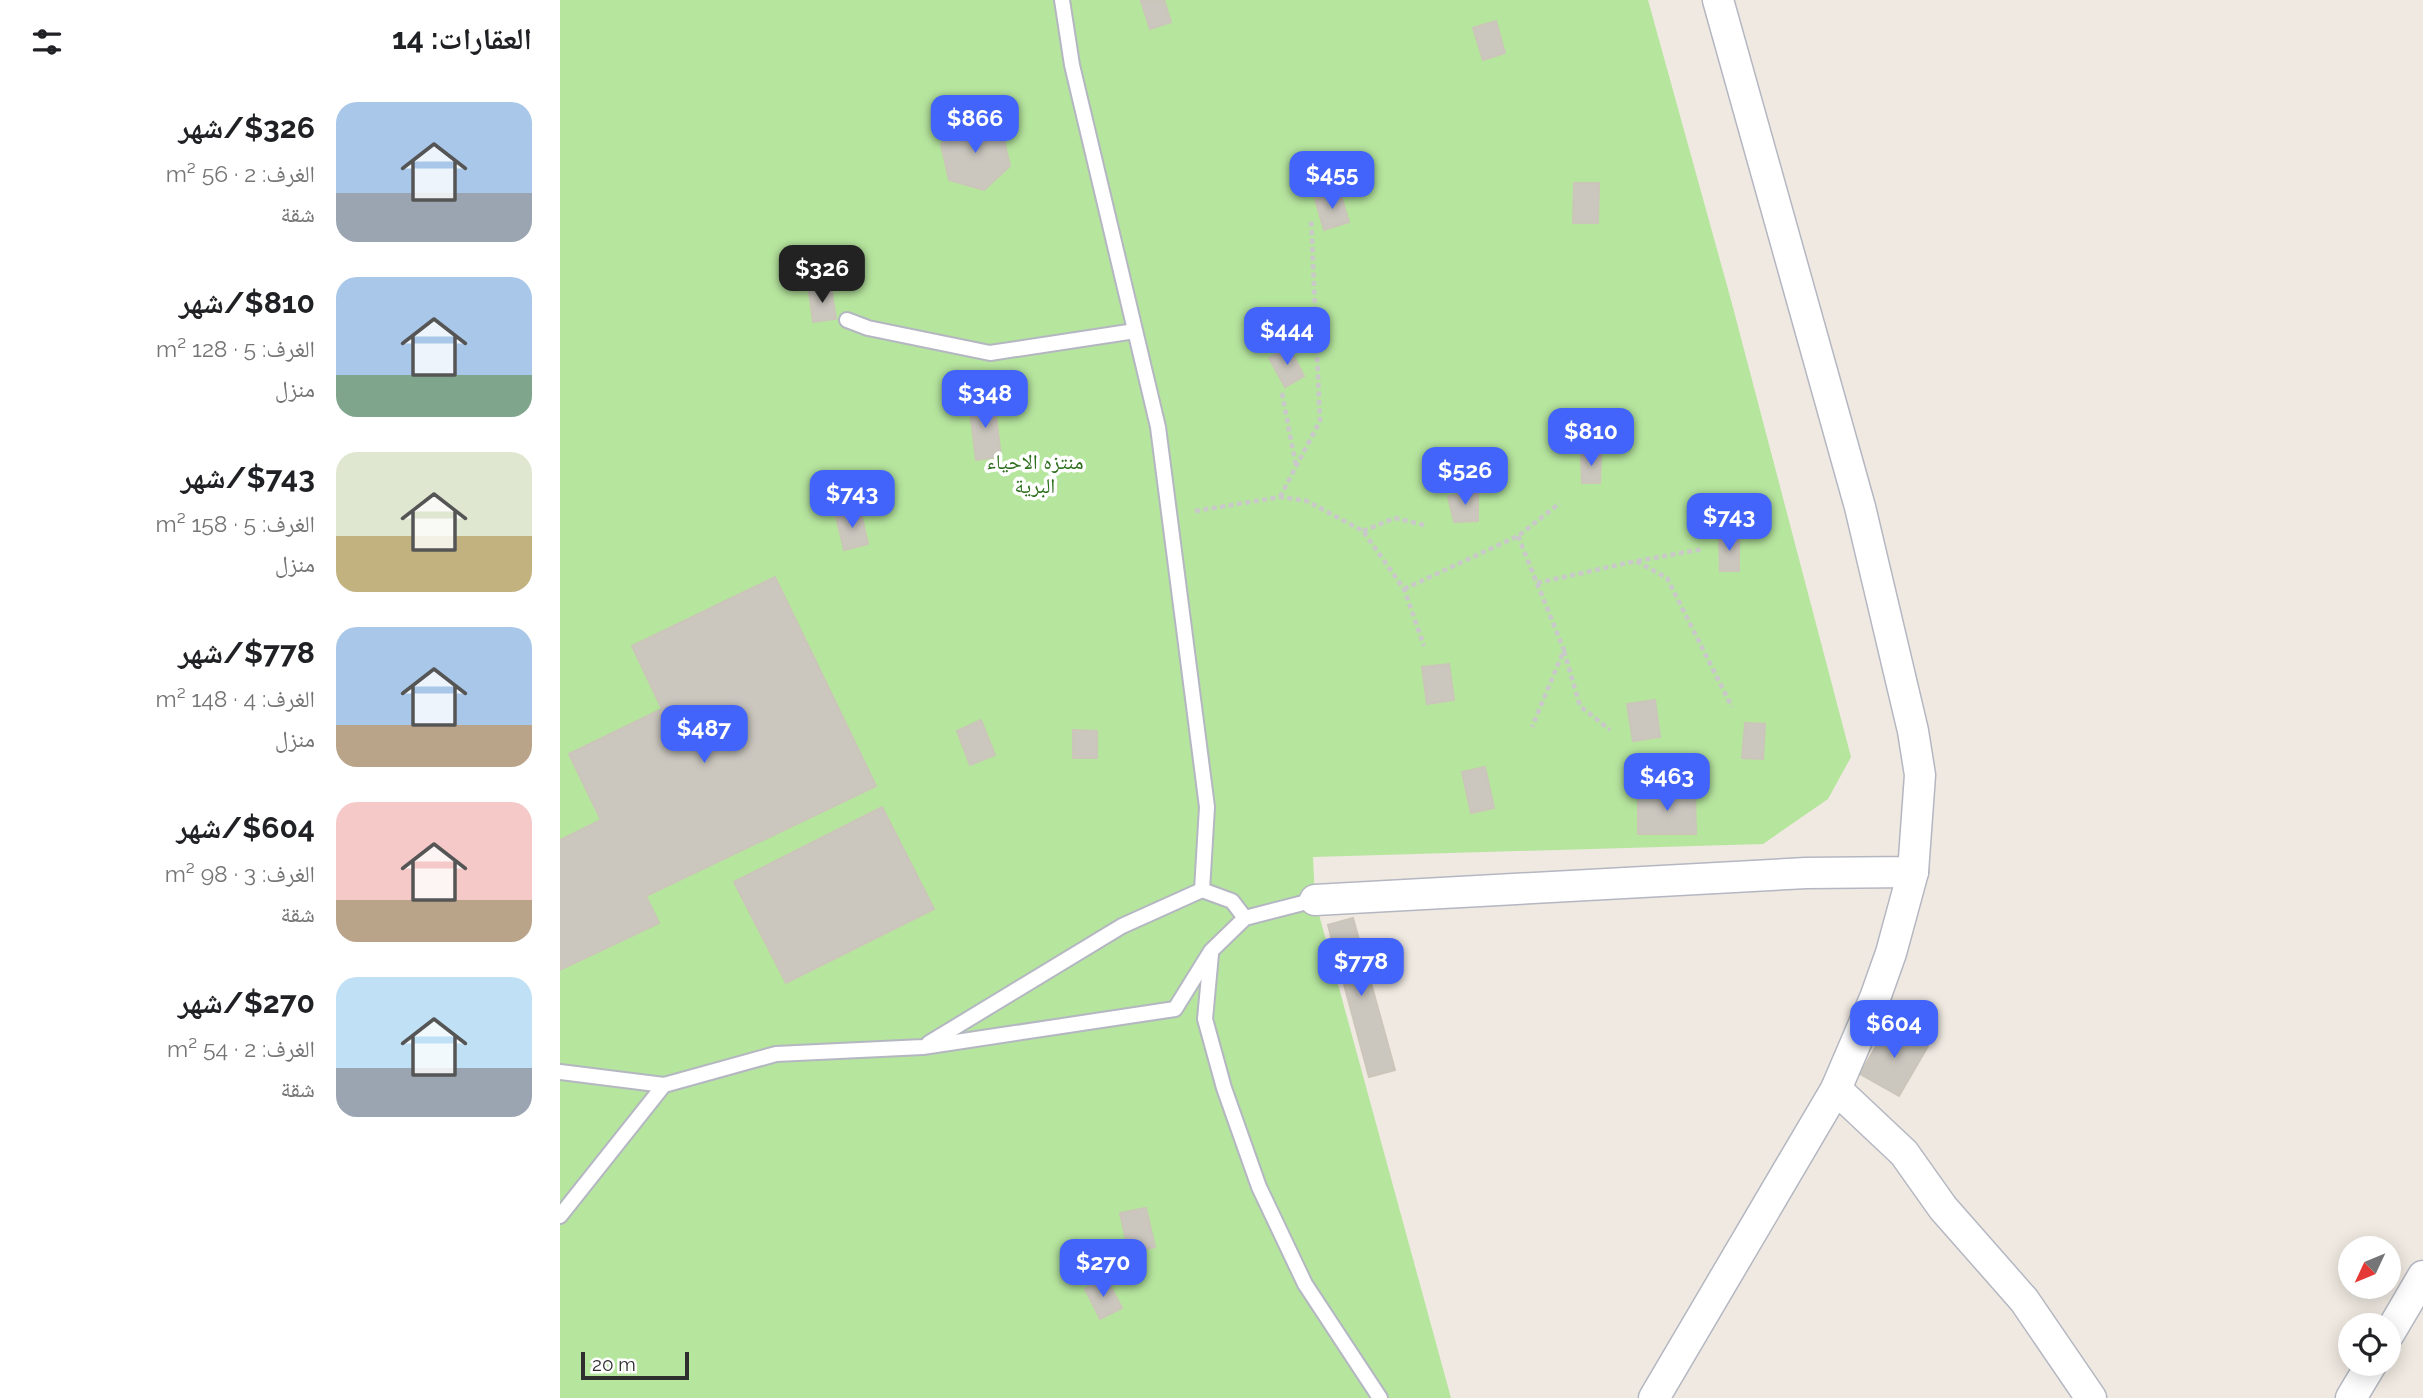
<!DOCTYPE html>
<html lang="ar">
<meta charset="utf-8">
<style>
:root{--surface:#fff;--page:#f6f6f6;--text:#202124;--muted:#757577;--accent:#4264fb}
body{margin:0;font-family:Raleway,"Noto Naskh Arabic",sans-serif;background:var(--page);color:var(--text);direction:rtl;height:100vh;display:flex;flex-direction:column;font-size:26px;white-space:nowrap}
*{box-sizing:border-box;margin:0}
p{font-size:23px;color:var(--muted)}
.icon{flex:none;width:38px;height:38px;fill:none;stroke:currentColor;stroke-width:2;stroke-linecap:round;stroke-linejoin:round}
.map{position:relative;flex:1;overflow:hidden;direction:ltr}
.side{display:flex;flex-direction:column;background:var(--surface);width:560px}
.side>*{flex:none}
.needle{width:46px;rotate:226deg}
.buttons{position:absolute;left:1778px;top:1236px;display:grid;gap:14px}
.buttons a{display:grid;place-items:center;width:63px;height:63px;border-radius:50%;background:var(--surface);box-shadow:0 4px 18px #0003;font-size:35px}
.scale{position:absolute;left:21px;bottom:18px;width:108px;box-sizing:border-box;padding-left:7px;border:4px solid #2e2e2e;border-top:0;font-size:19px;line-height:24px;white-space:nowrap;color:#2e2e2e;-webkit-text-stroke:5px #fff;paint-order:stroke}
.price{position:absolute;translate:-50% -60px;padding:0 16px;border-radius:14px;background:var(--accent);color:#fff;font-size:23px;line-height:46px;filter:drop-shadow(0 2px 4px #0008)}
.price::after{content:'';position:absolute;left:50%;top:42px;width:21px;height:16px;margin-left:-10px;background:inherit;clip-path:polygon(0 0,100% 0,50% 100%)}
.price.on{background:#222;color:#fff}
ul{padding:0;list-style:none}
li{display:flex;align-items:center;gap:21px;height:175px;padding:0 28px}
li span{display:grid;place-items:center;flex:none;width:196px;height:140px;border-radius:21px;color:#555}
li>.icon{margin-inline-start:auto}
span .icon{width:84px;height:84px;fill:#fffc;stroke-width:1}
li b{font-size:30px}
h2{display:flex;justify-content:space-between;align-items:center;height:84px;padding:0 28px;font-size:30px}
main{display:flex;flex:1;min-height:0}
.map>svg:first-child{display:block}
.green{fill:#b6e59e}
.building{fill:#cbc7bf;stroke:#cbc5ba;stroke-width:2}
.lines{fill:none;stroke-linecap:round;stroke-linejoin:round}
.service-casing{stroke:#b4b7c1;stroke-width:18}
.minor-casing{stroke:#b4b7c1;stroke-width:33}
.path{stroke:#c9c9c9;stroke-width:4.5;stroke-dasharray:5 3.5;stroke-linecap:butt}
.service{stroke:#fff;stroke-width:14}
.minor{stroke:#fff;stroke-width:30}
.labels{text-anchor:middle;stroke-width:7;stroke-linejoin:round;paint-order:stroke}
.park-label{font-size:21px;fill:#2c6e1b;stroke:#fff}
</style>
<main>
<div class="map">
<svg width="1863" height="1398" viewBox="0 0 1863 1398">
<rect width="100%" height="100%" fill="#efe9e1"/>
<polygon class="green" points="0,0 1088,0 1171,300 1291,757 1268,799 1203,844 753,857 755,900 891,1398 0,1398"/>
<g class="building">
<polygon points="604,0 611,22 590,29 581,1"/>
<polygon points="936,21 945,53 923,60 913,28"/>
<polygon points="407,120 442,131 450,166 424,190 389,180 381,144"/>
<polygon points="1014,183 1039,183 1038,223 1013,223"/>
<polygon points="780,192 789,222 764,230 755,199"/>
<polygon points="271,287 276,319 253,322 249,291"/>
<polygon points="729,347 744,376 725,387 709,358"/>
<polygon points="434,399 441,457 416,460 409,402"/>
<polygon points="1021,454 1041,455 1040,483 1022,483"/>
<polygon points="918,492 918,521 894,522 888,496"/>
<polygon points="300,509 308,544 284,550 276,516"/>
<polygon points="1159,535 1179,535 1179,571 1160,571"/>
<polygon points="215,577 316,786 86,896 99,923 0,970 0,840 41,820 9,754 102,709 72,646"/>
<polygon points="889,664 894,700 867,704 862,667"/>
<polygon points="1095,700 1100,737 1073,741 1067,704"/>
<polygon points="421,720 435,755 410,765 397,731"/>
<polygon points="1185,723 1205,724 1203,759 1182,758"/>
<polygon points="513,730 537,731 537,758 513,758"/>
<polygon points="925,767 934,808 911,813 902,772"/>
<polygon points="1135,792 1136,834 1078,834 1078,793"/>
<polygon points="322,807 374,909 226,983 174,882"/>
<polygon points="793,918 835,1070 809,1077 768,925"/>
<polygon points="1330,1023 1368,1046 1339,1096 1300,1074"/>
<polygon points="586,1208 595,1247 569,1253 560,1213"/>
<polygon points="546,1278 562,1308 540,1319 525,1289"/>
</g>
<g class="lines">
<g class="service-casing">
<g id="service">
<polyline points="502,0 512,65 598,427 647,807 642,890 672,901 685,918"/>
<polyline points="287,320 308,328 430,353 575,331"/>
<polyline points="651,954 645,1019 664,1088 699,1187 745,1284 820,1398"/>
<polyline points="369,1043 562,926 642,890"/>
<polyline points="0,1072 104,1085 216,1054 363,1047 615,1009 651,951 685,918 755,900"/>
<polyline points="0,1216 104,1085"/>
</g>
</g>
<g class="minor-casing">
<g id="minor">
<polyline points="755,900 1246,873 1353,872 1360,775 1353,731 1300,507 1158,0"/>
<polyline points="1276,1089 1344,1153 1383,1208 1464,1300 1531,1398"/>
<polyline points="1829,1334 1863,1276"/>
<polyline points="1094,1398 1276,1089 1315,998 1331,953 1353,872"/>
<polyline points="1791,1398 1812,1363"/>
</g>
</g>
<g class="path">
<polyline points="722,393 736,466"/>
<polyline points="720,497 760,421 751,218"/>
<polyline points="635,511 720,497 747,501 803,531 844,589 864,646"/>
<polyline points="803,531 835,518 864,525"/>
<polyline points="958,536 1004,650 972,727"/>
<polyline points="1077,561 1143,549"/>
<polyline points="977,583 1076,561 1107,578 1172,707"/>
<polyline points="844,589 958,536 1000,503"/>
<polyline points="1004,651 1020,706 1050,730"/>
</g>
<use href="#service" class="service"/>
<use href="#minor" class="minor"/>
</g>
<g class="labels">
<g class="park-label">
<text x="475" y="469">منتزه الاحياء<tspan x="475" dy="24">البرية</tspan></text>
</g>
</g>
</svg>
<div class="buttons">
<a><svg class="needle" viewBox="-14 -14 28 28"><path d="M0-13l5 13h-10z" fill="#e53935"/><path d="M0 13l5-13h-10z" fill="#757577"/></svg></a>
<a><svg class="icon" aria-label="locate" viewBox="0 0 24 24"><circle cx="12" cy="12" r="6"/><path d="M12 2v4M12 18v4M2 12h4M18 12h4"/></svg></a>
</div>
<div class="scale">20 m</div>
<b class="price" style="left:415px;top:155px">$866</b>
<b class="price" style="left:772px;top:211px">$455</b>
<b class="price on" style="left:262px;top:305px">$326</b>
<b class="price" style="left:727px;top:367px">$444</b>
<b class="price" style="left:425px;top:430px">$348</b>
<b class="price" style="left:1031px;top:468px">$810</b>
<b class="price" style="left:905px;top:507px">$526</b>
<b class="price" style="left:292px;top:530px">$743</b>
<b class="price" style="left:1169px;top:553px">$743</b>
<b class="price" style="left:144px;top:765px">$487</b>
<b class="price" style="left:1107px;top:813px">$463</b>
<b class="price" style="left:801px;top:998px">$778</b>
<b class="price" style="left:1334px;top:1060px">$604</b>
<b class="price" style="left:543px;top:1299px">$270</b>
</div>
<section class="side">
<h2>العقارات: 14<svg class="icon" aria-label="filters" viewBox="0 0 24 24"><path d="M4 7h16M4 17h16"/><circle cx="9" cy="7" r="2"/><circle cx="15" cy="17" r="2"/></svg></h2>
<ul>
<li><span style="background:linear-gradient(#a9c7e8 65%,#9aa5b1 0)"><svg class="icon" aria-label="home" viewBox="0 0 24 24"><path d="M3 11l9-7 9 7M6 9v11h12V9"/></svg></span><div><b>$326/شهر</b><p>الغرف: 2 · 56 m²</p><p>شقة</p></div></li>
<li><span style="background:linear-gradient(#a9c7e8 70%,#7fa58c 0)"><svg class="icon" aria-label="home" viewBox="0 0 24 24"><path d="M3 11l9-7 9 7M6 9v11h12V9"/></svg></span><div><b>$810/شهر</b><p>الغرف: 5 · 128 m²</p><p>منزل</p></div></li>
<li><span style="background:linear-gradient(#dfe7d0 60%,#c2b280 0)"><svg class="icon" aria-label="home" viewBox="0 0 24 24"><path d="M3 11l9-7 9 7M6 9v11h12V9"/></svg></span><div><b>$743/شهر</b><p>الغرف: 5 · 158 m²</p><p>منزل</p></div></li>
<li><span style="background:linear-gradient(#a9c7e8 70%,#b9a48a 0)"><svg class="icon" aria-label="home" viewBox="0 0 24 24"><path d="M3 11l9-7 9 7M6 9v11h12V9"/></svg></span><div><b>$778/شهر</b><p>الغرف: 4 · 148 m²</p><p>منزل</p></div></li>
<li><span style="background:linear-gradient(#f6c9c9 70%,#b9a48a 0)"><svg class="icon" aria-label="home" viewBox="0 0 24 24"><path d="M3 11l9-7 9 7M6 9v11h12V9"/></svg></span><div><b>$604/شهر</b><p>الغرف: 3 · 98 m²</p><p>شقة</p></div></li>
<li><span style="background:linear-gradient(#bfe0f5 65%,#9aa5b1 0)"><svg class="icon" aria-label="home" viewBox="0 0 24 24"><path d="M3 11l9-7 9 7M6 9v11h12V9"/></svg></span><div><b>$270/شهر</b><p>الغرف: 2 · 54 m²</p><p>شقة</p></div></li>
</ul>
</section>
</main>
